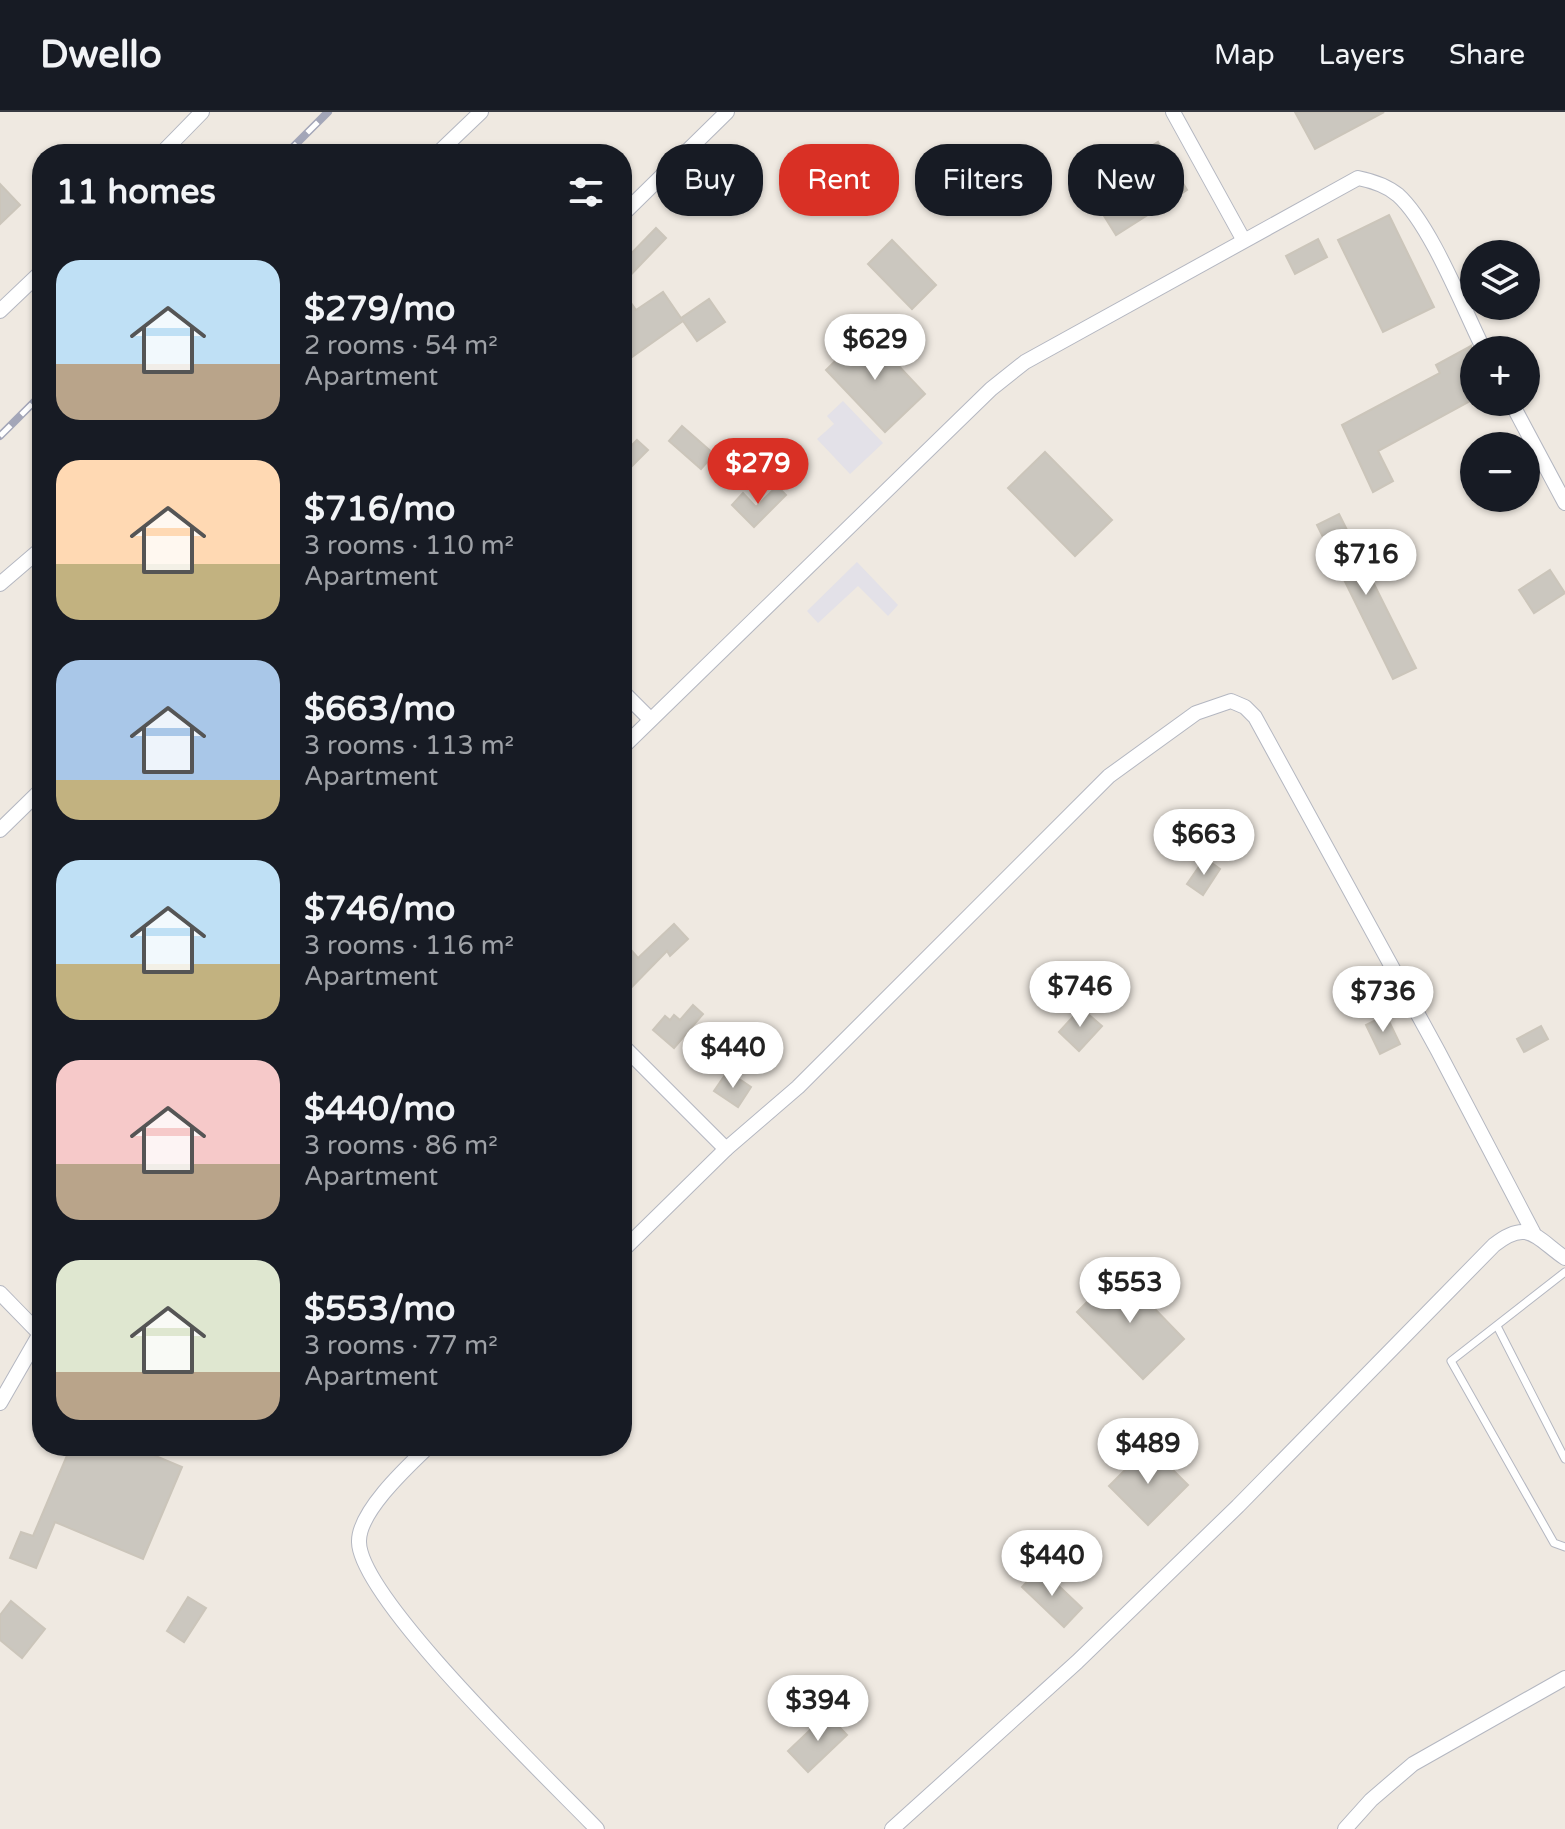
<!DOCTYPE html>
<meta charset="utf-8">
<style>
:root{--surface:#171b24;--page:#20242c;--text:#f1f3f6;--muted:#9ea1a6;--line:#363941;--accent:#d93025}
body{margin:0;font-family:"Varela Round",sans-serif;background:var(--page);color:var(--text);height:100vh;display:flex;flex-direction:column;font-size:30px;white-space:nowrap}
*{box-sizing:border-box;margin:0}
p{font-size:26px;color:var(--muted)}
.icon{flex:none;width:44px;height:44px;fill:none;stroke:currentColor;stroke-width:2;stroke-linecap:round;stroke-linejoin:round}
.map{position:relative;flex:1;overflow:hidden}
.details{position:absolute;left:32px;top:32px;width:600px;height:1312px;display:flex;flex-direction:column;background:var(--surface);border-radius:32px;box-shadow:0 2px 6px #0004}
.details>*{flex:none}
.guide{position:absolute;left:656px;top:32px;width:760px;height:72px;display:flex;gap:16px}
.fabs{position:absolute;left:1460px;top:128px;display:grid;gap:16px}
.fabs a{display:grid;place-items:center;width:80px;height:80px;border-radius:50%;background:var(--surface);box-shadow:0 2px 6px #0004;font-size:40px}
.price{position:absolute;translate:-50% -68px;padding:0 18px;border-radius:28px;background:#fff;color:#222;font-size:26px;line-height:52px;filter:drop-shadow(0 2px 4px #0008)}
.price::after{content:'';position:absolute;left:50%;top:48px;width:24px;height:18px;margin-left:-12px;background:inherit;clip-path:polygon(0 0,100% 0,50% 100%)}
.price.on{background:var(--accent);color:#fff}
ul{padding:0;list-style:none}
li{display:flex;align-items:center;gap:24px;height:200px;padding:0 24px}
li span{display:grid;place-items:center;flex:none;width:224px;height:160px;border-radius:24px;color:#555}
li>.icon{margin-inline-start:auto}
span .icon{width:96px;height:96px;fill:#fffc;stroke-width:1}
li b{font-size:34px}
h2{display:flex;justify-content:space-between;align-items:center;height:96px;padding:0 24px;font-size:34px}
.pill{padding:0 28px;border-radius:32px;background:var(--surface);box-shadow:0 2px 6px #0004;font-size:28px;line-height:72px}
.pill.on{background:var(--accent);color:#fff}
header{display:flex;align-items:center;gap:48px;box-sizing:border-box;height:112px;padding:0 40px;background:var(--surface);border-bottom:2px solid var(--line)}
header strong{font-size:38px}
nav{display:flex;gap:44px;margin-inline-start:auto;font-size:28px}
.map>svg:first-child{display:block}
.industrial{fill:#e3e1e8}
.building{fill:#cbc7bf;stroke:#cbc5ba;stroke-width:2}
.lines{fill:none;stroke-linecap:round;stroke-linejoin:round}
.lane-casing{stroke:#b4b7c1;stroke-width:9}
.street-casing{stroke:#b4b7c1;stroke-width:16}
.lane{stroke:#fff;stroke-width:7}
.street{stroke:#fff;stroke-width:14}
.rail-casing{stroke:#a3a6b8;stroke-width:8}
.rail{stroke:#fff;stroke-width:5;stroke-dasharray:15;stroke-linecap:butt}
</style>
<header>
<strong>Dwello</strong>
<nav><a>Map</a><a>Layers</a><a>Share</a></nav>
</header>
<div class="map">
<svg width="1565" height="1717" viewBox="0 0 1565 1717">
<rect width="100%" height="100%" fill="#efe9e1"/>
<g class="industrial">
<polygon points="843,289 883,331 850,362 817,327 834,312 827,304"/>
<polygon points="857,450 898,493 888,504 858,474 818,511 807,499"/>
</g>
<g class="building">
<polygon points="1295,0 1384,0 1315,37"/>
<polygon points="1158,30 1187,78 1116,123 1086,75"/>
<polygon points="0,72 20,93 0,112"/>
<polygon points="1389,103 1434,195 1383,220 1338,128"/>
<polygon points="656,116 666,126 622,172 622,151"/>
<polygon points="1318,127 1327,145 1295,162 1286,144"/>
<polygon points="892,128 936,173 912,197 868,152"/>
<polygon points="622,178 636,198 663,180 681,206 709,187 725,210 697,229 683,209 622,252"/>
<polygon points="866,219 925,282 885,320 826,258"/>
<polygon points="1471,234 1474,287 1378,339 1393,369 1373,380 1342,313 1440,261 1436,253"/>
<polygon points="682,314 714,342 701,357 669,329"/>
<polygon points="637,328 648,338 622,364 622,343"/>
<polygon points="1045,340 1112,408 1075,444 1008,376"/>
<polygon points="777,374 786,383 754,415 732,393 743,381 756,395"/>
<polygon points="1339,402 1416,556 1393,567 1317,413"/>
<polygon points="1550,458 1565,481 1534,501 1519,478"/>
<polygon points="1205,746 1220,757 1203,783 1187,772"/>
<polygon points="674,812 688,827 670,844 667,839 622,885 622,849 632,839 638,846"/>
<polygon points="693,893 703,902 674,936 653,918 665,904 670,908 674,903 680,908"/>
<polygon points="1081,896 1102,914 1079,939 1059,920"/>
<polygon points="1386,903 1400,932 1380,942 1366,913"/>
<polygon points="1541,914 1548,927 1524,940 1517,927"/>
<polygon points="732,962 751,975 738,995 714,979 725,963 729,966"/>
<polygon points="1118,1159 1184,1227 1143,1267 1077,1200"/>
<polygon points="71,1334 132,1334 182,1355 143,1447 55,1410 36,1456 10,1446 21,1420 33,1424"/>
<polygon points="1149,1334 1188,1373 1148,1413 1109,1374"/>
<polygon points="1040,1456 1082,1496 1064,1515 1022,1475"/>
<polygon points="188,1485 206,1496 184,1530 167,1519"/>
<polygon points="11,1489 45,1517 22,1546 0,1528 0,1503"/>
<polygon points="827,1602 847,1623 808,1660 788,1639"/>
</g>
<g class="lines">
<g class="lane-casing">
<g id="lane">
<polyline points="1565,1160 1451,1249 1554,1431 1565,1435"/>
<polyline points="1497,1214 1565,1347"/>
</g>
</g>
<g class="street-casing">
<g id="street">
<polyline points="1173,0 1243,127"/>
<polyline points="161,42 202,0"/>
<polyline points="437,42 481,0"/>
<polyline points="622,103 727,0"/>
<polyline points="0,199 42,159"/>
<polyline points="1511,290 1565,391"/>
<polyline points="0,472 42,436"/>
<polyline points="622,579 650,607"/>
<path d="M622 636 991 277 1025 250 1358 66C1373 69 1386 73 1398 83 1431 113 1463 196 1484 238"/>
<polyline points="0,718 42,677"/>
<polyline points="622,933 726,1037"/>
<polyline points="622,1139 726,1037 798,975 1109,664 1196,601 1231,589 1245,595 1255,605 1438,939 1533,1120"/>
<polyline points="0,1181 39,1221"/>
<polyline points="0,1291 42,1218"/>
<path d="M429 1334C408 1354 358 1400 359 1430 360 1487 550 1668 597 1717"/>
<path d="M892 1717 1077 1550 1238 1394 1494 1133C1528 1106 1536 1126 1565 1146"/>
<polyline points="1345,1717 1371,1688 1413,1652 1565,1566"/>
</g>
</g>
<use href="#lane" class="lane"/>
<use href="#street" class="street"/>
<g class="rail-casing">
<g id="rail">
<polyline points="286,42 328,0"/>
<polyline points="0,324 42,282"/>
</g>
</g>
<use href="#rail" class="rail"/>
</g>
</svg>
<div class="fabs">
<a><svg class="icon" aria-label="layers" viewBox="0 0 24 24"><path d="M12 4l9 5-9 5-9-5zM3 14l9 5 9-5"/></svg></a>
<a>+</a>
<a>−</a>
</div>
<b class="price" style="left:875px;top:270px">$629</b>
<b class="price on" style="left:758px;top:394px">$279</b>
<b class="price" style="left:1366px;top:485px">$716</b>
<b class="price" style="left:1204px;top:765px">$663</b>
<b class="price" style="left:1080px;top:917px">$746</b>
<b class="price" style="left:1383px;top:922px">$736</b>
<b class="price" style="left:733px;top:978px">$440</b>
<b class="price" style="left:1130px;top:1213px">$553</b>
<b class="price" style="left:1148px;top:1374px">$489</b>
<b class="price" style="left:1052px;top:1486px">$440</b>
<b class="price" style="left:818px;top:1631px">$394</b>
<div class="guide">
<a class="pill">Buy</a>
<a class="pill on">Rent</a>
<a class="pill">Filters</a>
<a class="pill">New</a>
</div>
<section class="details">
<h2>11 homes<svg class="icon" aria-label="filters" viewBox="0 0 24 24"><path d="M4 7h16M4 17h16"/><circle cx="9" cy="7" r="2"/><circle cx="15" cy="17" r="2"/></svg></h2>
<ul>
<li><span style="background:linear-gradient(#bfe0f5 65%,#b9a48a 0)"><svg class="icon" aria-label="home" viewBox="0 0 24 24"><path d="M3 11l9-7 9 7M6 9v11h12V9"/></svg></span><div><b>$279/mo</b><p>2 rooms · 54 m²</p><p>Apartment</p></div></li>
<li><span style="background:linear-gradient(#ffd9b3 65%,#c2b280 0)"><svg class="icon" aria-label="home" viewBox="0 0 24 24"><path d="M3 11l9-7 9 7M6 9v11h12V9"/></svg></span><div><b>$716/mo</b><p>3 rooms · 110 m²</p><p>Apartment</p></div></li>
<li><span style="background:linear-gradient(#a9c7e8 75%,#c2b280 0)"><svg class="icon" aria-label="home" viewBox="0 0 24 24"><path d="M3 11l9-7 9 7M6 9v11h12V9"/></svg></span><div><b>$663/mo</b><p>3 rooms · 113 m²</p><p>Apartment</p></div></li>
<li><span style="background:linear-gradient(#bfe0f5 65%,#c2b280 0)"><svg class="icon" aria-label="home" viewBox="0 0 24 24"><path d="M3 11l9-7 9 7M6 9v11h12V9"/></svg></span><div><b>$746/mo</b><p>3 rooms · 116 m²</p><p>Apartment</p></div></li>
<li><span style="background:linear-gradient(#f6c9c9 65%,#b9a48a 0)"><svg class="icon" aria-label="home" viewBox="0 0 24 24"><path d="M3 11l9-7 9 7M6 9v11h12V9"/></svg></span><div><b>$440/mo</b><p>3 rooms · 86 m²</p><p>Apartment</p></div></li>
<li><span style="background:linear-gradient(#dfe7d0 70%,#b9a48a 0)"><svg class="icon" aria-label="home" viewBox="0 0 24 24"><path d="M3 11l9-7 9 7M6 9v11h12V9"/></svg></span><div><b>$553/mo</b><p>3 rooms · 77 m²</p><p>Apartment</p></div></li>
</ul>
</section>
</div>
